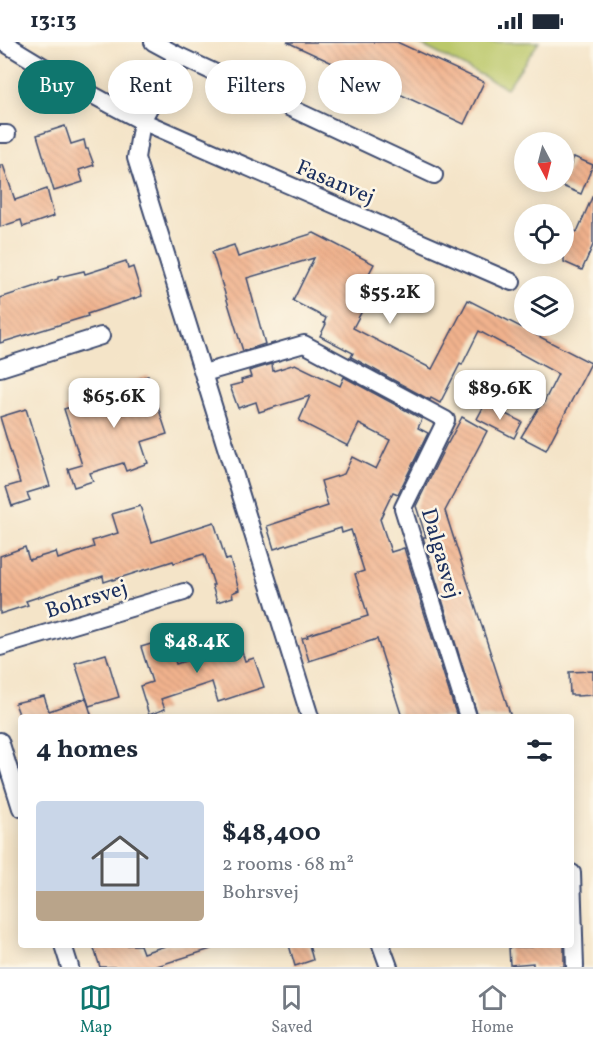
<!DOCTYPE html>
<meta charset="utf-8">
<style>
:root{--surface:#fff;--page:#f2f2f3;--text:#1f2937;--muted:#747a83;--line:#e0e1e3;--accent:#0f766e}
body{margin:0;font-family:Vollkorn,serif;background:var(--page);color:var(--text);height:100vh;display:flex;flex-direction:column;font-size:22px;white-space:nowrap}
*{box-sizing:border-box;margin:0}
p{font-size:20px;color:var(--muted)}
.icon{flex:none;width:33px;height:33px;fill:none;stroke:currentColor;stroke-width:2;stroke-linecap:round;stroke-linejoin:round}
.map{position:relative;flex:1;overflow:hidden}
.details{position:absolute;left:18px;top:672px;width:556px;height:234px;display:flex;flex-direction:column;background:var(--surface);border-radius:6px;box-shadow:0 3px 15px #0003}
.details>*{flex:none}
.hud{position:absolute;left:18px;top:18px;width:558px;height:54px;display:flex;gap:12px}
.needle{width:39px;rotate:173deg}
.controls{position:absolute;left:514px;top:90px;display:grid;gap:12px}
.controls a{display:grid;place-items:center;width:60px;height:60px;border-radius:50%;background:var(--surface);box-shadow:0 3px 15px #0003;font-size:30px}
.price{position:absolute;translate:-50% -51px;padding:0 14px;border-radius:12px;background:#fff;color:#222;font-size:20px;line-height:39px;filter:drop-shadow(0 2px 3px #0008)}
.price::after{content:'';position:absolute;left:50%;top:36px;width:18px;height:14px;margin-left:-9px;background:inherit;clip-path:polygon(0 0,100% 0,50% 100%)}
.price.active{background:var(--accent);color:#fff}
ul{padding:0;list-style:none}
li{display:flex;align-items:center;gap:18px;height:150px;padding:0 18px}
li span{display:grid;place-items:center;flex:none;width:168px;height:120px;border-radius:6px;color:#555}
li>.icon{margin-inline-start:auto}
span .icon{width:72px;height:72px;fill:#fffc;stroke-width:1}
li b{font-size:26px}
h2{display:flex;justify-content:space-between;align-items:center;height:72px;padding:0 18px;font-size:26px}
.tag{padding:0 21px;border-radius:27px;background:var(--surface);box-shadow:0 3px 15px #0003;font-size:21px;line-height:54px}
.tag.active{background:var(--accent);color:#fff}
.status{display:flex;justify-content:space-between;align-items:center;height:42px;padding:0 30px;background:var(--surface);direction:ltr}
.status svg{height:16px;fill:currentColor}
.dock{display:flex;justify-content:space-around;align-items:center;height:84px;border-top:2px solid var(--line);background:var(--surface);font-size:16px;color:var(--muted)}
.dock a{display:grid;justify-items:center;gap:3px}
.dock .active{color:var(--accent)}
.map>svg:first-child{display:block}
.park{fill:#bbc86a;stroke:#6b7c64;stroke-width:1.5}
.building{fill:url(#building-back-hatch)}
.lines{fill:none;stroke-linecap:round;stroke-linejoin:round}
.street-casing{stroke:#3c4a6e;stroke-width:20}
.street{stroke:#fff;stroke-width:16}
.labels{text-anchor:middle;stroke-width:5;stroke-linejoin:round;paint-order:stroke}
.street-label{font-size:22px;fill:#1b2f5e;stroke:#fcf5e5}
</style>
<div class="status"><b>13:13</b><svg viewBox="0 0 49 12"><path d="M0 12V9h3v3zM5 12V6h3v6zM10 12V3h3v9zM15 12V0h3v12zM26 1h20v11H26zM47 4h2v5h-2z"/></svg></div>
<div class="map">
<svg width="593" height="925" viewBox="0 0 593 925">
<defs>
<pattern id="building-back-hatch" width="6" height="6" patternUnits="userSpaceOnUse" patternTransform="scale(1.5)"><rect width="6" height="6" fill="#f1b28d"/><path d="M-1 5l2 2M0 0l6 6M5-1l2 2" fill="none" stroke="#ce997c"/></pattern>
</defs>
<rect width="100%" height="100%" fill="#fcf5e5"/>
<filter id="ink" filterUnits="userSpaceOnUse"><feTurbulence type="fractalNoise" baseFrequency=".0167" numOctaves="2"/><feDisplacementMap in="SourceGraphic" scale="12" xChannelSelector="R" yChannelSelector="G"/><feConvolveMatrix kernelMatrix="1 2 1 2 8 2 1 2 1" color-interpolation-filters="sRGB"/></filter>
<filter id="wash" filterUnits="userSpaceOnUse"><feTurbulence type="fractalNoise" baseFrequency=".008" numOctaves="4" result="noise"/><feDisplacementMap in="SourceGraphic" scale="24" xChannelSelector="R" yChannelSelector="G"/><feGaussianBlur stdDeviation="1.35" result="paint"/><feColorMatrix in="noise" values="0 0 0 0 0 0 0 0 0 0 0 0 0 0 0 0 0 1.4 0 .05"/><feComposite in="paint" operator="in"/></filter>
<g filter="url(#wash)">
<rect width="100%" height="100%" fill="#f4e4c8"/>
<polygon class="park" points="415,0 539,0 507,46"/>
<g id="blocks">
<g class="building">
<polygon points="287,0 397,0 484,40 464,82"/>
<polygon points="65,84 71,102 84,98 86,107 88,107 94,123 79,128 83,140 54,149 37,93"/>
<polygon points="574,115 593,123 581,152 562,144"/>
<polygon points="0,123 3,123 15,158 47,147 54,174 23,185 21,178 0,185"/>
<polygon points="593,153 593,203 582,228 564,220 564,184 577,190"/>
<polygon points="314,191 374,222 364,241 374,246 353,286 432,327 468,258 591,321 546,408 521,395 541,362 543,362 558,332 479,289 462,323 460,322 440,361 431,356 430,358 351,315 353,311 320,294 326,282 324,281 326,276 293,259 314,216 247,236 265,302 243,309 212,210 234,203 238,215"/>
<polygon points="126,219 128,227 133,225 142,254 87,272 88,274 0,301 0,256 58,237 58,235 84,229 85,232"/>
<polygon points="272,322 273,329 295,322 340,344 344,335 422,377 418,386 428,391 398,452 393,450 380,477 391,510 404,506 457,675 402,675 377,597 309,619 302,596 308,595 307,593 368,574 355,532 364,529 351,488 342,491 341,486 274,507 267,484 328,464 321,439 344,432 352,415 376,427 390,398 359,382 348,404 299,379 310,354 259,370 256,360 238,366 230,344 242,341 241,338 251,335 249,329"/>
<polygon points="148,334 167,392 141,400 148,421 126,429 123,421 90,431 93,439 74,445 68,427 82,423 64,367 121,349 119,344"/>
<polygon points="485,362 522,380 514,396 477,377"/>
<polygon points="26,367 50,444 27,451 30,458 12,464 6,445 20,441 0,375"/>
<polygon points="462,375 487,389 445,469 511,675 478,675 423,495 426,495 416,464 447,401 448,401"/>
<polygon points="140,464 152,500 214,480 226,518 230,517 239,548 232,551 233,555 217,560 212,543 214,543 204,512 174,521 173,519 113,538 113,537 104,540 103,534 26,559 28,563 0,572 0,514 25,505 29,518 56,510 58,517 94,505 92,499 118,491 112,472"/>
<polygon points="168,597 176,622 239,601 245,619 254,616 264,645 218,660 212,640 161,657 165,667 149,673 140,644 152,640 141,605"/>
<polygon points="106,612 119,655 89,664 75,621"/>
<polygon points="593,629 593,653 577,654 577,653 570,653 569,630"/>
<polygon points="44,654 49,669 86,656 92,675 20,675 15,661"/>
<polygon points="93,903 140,903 143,911 168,903 211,903 211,907 154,925 100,925"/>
<polygon points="289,903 309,903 313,918 295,924"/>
<polygon points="532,903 564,903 564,925 533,925 533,921 510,923 509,905 532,905"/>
</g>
</g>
</g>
<g filter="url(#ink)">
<use href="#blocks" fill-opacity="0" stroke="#3c4a6e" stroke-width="1.5"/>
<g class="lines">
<g class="street-casing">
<g id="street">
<path d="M3 0C48 28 94 55 142 79L512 240"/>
<polyline points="153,0 177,13 434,133"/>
<polyline points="177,13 142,79 136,116 310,675"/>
<polyline points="0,92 7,92"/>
<polyline points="0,326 101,294"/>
<polyline points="204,331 304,302 446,378 403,466 468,675"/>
<polyline points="0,605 184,550"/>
<polyline points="0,699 21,766"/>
<polyline points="572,831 575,925"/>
<polyline points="63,903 70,925"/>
<polyline points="381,903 389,925"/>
</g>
</g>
<use href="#street" class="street"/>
</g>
</g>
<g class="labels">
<g class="street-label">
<text transform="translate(336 139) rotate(23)" y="8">Fasanvej</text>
<text transform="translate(442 511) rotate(74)" y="8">Dalgasvej</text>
<text transform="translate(86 556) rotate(-17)" y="8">Bohrsvej</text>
</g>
</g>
</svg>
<div class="controls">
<a><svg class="needle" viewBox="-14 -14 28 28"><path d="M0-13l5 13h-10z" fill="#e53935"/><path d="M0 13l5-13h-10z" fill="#747a83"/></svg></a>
<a><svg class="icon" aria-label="locate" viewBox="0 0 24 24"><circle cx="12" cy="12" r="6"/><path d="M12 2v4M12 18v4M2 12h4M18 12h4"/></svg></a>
<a><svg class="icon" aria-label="layers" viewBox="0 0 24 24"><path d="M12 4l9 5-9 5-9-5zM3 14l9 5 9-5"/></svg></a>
</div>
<b class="price" style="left:390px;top:283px">$55.2K</b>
<b class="price" style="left:500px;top:379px">$89.6K</b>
<b class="price" style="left:114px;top:387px">$65.6K</b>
<b class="price active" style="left:197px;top:632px">$48.4K</b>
<div class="hud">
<a class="tag active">Buy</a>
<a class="tag">Rent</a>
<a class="tag">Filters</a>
<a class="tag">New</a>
</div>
<section class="details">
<h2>4 homes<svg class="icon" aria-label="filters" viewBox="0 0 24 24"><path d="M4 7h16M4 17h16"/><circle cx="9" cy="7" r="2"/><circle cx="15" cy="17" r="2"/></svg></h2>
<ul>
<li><span style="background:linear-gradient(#c9d6e8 75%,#b9a48a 0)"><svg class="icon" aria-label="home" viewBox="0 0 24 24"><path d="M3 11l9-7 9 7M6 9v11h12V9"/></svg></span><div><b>$48,400</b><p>2 rooms · 68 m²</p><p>Bohrsvej</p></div></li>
</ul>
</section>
</div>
<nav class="dock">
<a class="active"><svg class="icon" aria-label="map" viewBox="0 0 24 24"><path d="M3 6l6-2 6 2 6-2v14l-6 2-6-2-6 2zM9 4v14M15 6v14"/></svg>Map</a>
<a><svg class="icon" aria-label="saved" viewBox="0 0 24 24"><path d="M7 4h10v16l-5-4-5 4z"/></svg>Saved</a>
<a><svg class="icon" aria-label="home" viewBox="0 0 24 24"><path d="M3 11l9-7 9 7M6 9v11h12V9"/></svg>Home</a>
</nav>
